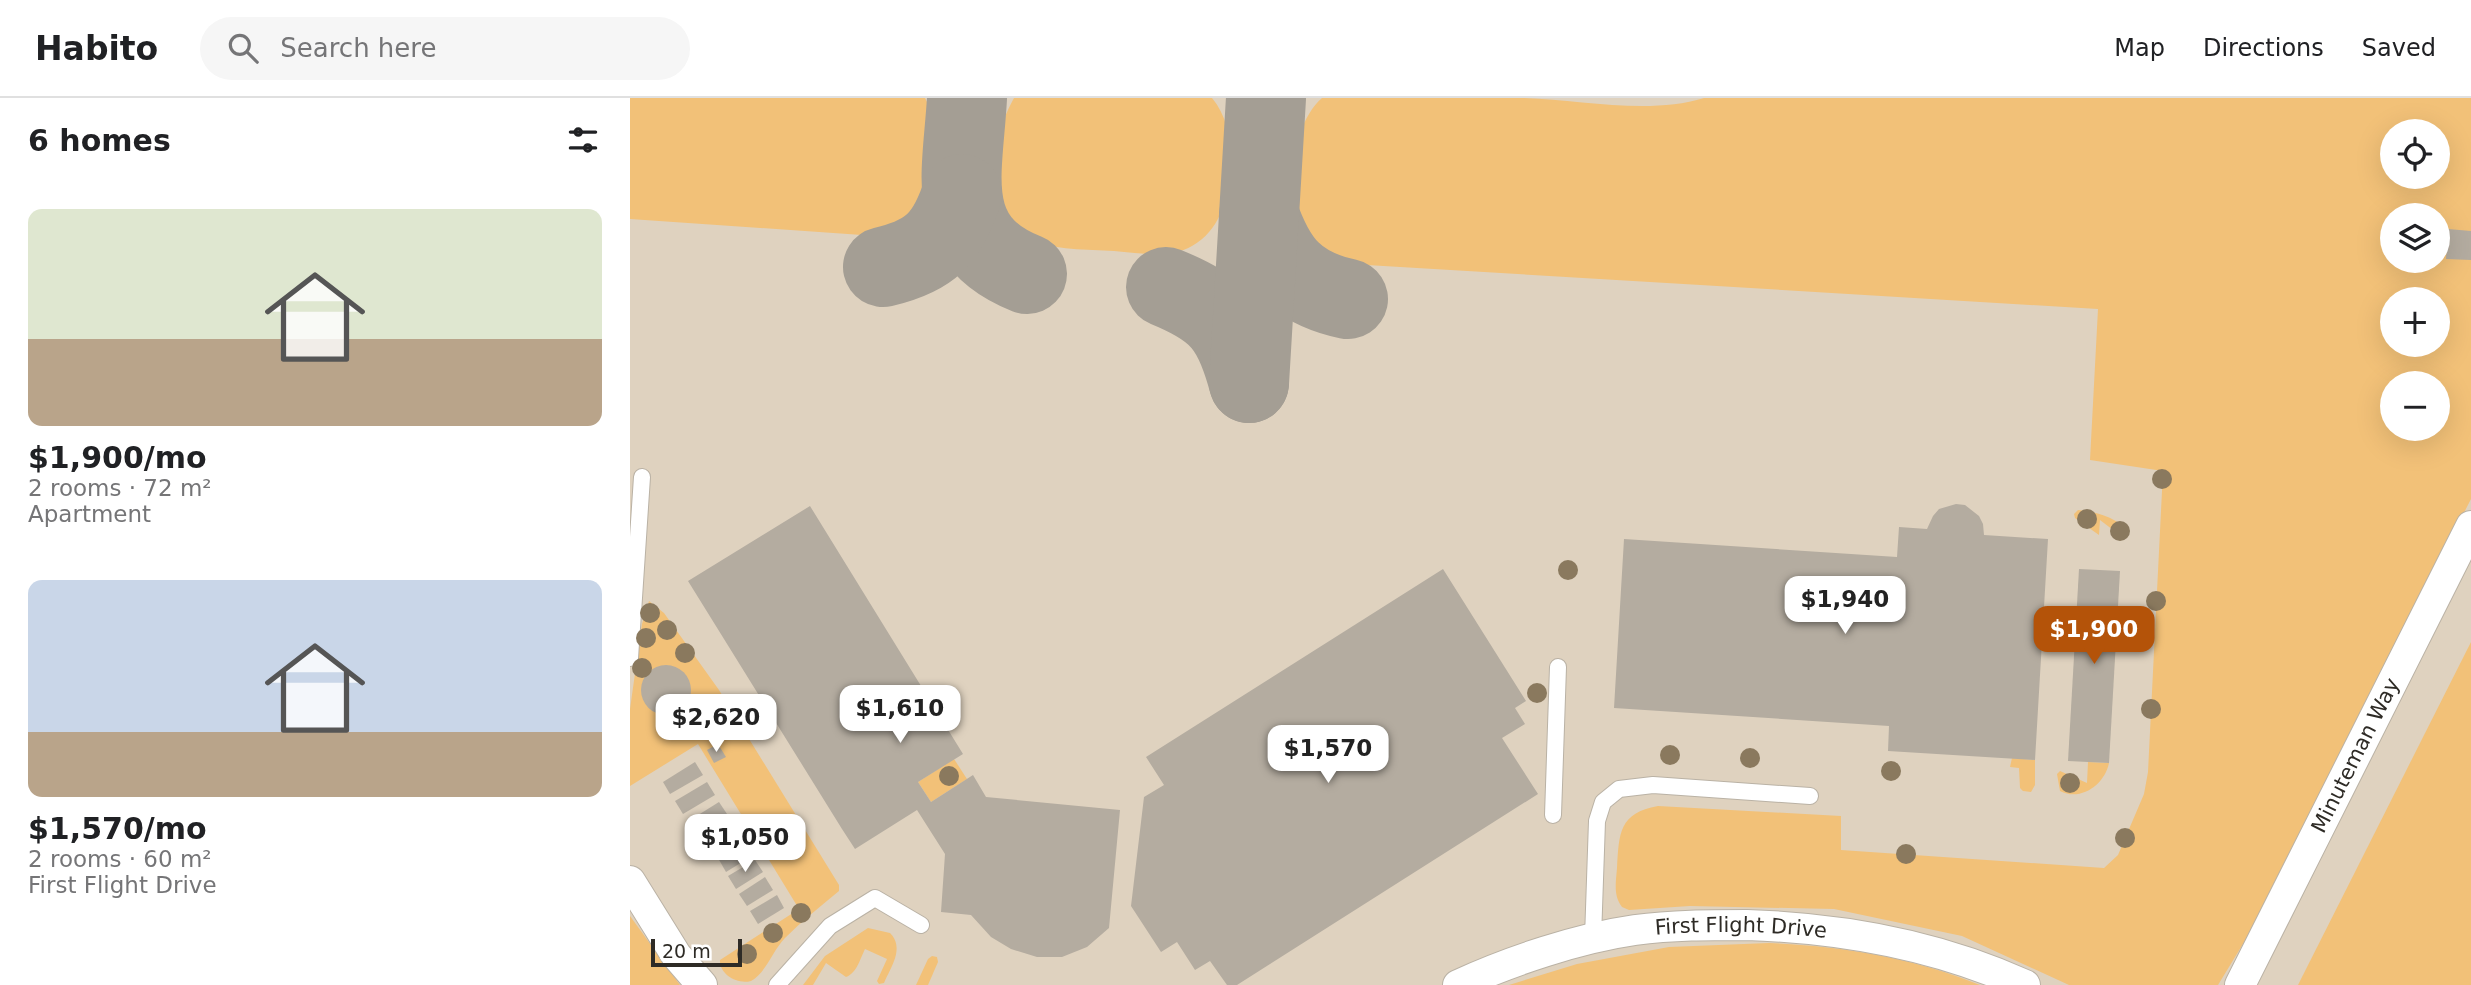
<!DOCTYPE html>
<meta charset="utf-8">
<style>
:root{--surface:#fff;--page:#f6f6f6;--text:#202124;--muted:#757577;--line:#e0e0e0;--accent:#b45309}
body{margin:0;font-family:"DejaVu Sans",sans-serif;background:var(--page);color:var(--text);height:100vh;display:flex;flex-direction:column;font-size:26px;white-space:nowrap}
*{box-sizing:border-box;margin:0}
p{font-size:23px;color:var(--muted)}
.icon{flex:none;width:38px;height:38px;fill:none;stroke:currentColor;stroke-width:2;stroke-linecap:round;stroke-linejoin:round}
.map{position:relative;flex:1;overflow:hidden}
.sheet{display:flex;flex-direction:column;background:var(--surface);width:630px}
.sheet>*{flex:none}
.tools{position:absolute;left:1750px;top:21px;display:grid;gap:14px}
.tools a{display:grid;place-items:center;width:70px;height:70px;border-radius:50%;background:var(--surface);box-shadow:0 7px 28px #0002;font-size:35px}
.scale{position:absolute;left:21px;bottom:18px;width:91px;box-sizing:border-box;padding-left:7px;border:4px solid #2e2b26;border-top:0;font-size:19px;line-height:24px;white-space:nowrap;color:#2e2b26;-webkit-text-stroke:5px #fff;paint-order:stroke}
.price{position:absolute;translate:-50% -60px;padding:0 16px;border-radius:14px;background:#fff;color:#222;font-size:23px;line-height:46px;filter:drop-shadow(0 2px 4px #0008)}
.price::after{content:'';position:absolute;left:50%;top:42px;width:21px;height:16px;margin-left:-10px;background:inherit;clip-path:polygon(0 0,100% 0,50% 100%)}
.price.selected{background:var(--accent);color:#fff}
ul{padding:0;list-style:none}
li{display:grid;align-content:center;gap:14px;height:371px;padding:0 28px}
li span{display:grid;place-items:center;height:217px;border-radius:14px;color:#555}
li>.icon{margin-inline-start:auto}
span .icon{width:126px;height:126px;fill:#fffc;stroke-width:1}
li b{font-size:30px}
h2{display:flex;justify-content:space-between;align-items:center;height:84px;padding:0 28px;font-size:30px}
header{display:flex;align-items:center;gap:42px;box-sizing:border-box;height:98px;padding:0 35px;background:var(--surface);border-bottom:2px solid var(--line)}
header strong{font-size:33px}
nav{display:flex;gap:38px;margin-inline-start:auto;font-size:24px}
.search{width:490px;height:63px;background:var(--page);display:flex;align-items:center;gap:18px;box-sizing:border-box;padding:0 24px;border-radius:38px;color:var(--muted);font-size:26px}
main{display:flex;flex:1;min-height:0}
.map>svg:first-child{display:block}
.built{fill:#dfd2bf;fill-rule:evenodd}
.green{fill:#f2c178;fill-rule:evenodd}
.lines{fill:none;stroke-linecap:round;stroke-linejoin:round}
.taxiway{stroke:#a49e94;stroke-width:80}
.building{fill:#b4aca0}
.lane-casing{stroke:#bab2a5;stroke-width:18}
.street-casing{stroke:#bab2a5;stroke-width:32}
.lane{stroke:#fff;stroke-width:16}
.street{stroke:#fff;stroke-width:30}
.tree{fill:#8a795e}
.labels{text-anchor:middle;stroke-width:6;stroke-linejoin:round;paint-order:stroke}
.street-label{font-size:21px;fill:#2e2b26;stroke:#fff}
</style>
<header>
<strong>Habito</strong>
<div class="search"><svg class="icon" aria-label="search" viewBox="0 0 24 24"><circle cx="10" cy="10" r="6"/><path d="M15 15l6 6"/></svg>Search here</div>
<nav><a>Map</a><a>Directions</a><a>Saved</a></nav>
</header>
<main>
<section class="sheet">
<h2>6 homes<svg class="icon" aria-label="filters" viewBox="0 0 24 24"><path d="M4 7h16M4 17h16"/><circle cx="9" cy="7" r="2"/><circle cx="15" cy="17" r="2"/></svg></h2>
<ul>
<li><span style="background:linear-gradient(#dfe7d0 60%,#b9a48a 0)"><svg class="icon" aria-label="home" viewBox="0 0 24 24"><path d="M3 11l9-7 9 7M6 9v11h12V9"/></svg></span><div><b>$1,900/mo</b><p>2 rooms · 72 m²</p><p>Apartment</p></div></li>
<li><span style="background:linear-gradient(#c9d6e8 70%,#b9a48a 0)"><svg class="icon" aria-label="home" viewBox="0 0 24 24"><path d="M3 11l9-7 9 7M6 9v11h12V9"/></svg></span><div><b>$1,570/mo</b><p>2 rooms · 60 m²</p><p>First Flight Drive</p></div></li>
</ul>
</section>
<div class="map">
<svg width="1841" height="887" viewBox="0 0 1841 887">
<rect width="100%" height="100%" fill="#e6ded1"/>
<path class="built" d="M0 0H1841V887H0ZM1762 33H1808V79H1762ZM1762 117H1808V163H1762ZM1762 201H1808V247H1762ZM1762 285H1808V331H1762Z"/>
<g class="green">
<path d="M0 0H295C298 6 302 13 304 20 309 41 305 94 290 110 274 127 254 133 232 137L0 121Z"/>
<path d="M384 0H582C599 20 603 50 600 76 597 104 589 133 562 148 539 161 510 155 484 153 457 151 425 153 400 141 368 124 364 76 368 45 370 29 376 15 384 0Z"/>
<path d="M692 0C759 0 827 0 894 0 951 2 1020 17 1074 0H1841V401L1616 841 1588 887H1439L1332 838 1204 811 1060 808 999 812 992 809C983 797 986 784 987 770 989 735 989 715 1028 708L1211 718V752L1474 770 1488 757 1514 696 1518 674 1533 373 1460 362 1468 211 720 166C703 160 686 154 676 137 654 101 660 28 692 0ZM1762 33H1808V79H1762ZM1762 117H1808V163H1762ZM1762 201H1808V247H1762ZM1762 285H1808V331H1762Z"/>
<path d="M1448 412C1467 414 1482 418 1496 431L1497 437 1491 438 1470 422 1469 437 1445 420 1444 416Z"/>
<path d="M19 503 34 515 89 592 209 787V793C191 808 172 823 155 840 143 852 136 875 121 883 107 887 89 876 90 862L169 811 68 646 0 688V611L12 526Z"/>
<polygon points="1841,544 1841,887 1668,887"/>
<polygon points="1382,660 1405,662 1405,687 1401,694 1393,693 1390,690 1389,670 1380,669"/>
<polygon points="324,661 337,681 301,704 288,684"/>
<path d="M1458 664 1479 665C1475 686 1451 704 1430 693L1427 676 1430 673 1457 685Z"/>
<polygon points="0,818 50,887 0,887"/>
<path d="M238 830 260 835C275 850 261 869 254 885L249 886 247 883 257 861 235 851C230 861 227 875 216 879L196 865 183 887H173L195 858Z"/>
<path d="M1139 845C1212 848 1281 859 1350 887H879L947 866 1039 849Z"/>
<polygon points="302,858 307,859 308,864 298,887 286,887 298,861"/>
</g>
<g class="lines">
<g class="taxiway">
<path d="M337 0C333 76 311 142 397 176"/>
<path d="M629 117C646 165 666 190 718 201"/>
<path d="M253 169C300 158 317 141 332 96"/>
<path d="M536 189C590 211 604 229 619 285"/>
<polyline points="619,285 636,0"/>
</g>
</g>
<g class="building">
<polygon points="1818,131 1841,133 1841,162 1816,161"/>
<polygon points="1326,406 1335,407 1349,418 1353,426 1354,437 1418,441 1405,662 1258,653 1259,628 984,610 994,441 1267,459 1269,429 1297,431 1303,418 1309,411"/>
<polygon points="180,408 333,656 288,684 301,704 343,677 356,699 490,712 479,830 457,849 432,859 407,859 381,851 361,839 341,817 311,814 315,756 287,712 225,751 212,731 58,483"/>
<polygon points="813,471 896,603 885,610 895,626 872,640 908,696 607,887 597,887 580,863 565,872 547,844 531,854 501,808 514,699 534,687 516,659"/>
<polygon points="1449,471 1490,473 1479,665 1438,663"/>
<circle cx="36" cy="592" r="25"/>
<polygon points="88,646 96,659 84,665 77,652"/>
<polygon points="65,664 73,677 40,696 33,684"/>
<polygon points="77,684 85,697 53,716 45,703"/>
<polygon points="89,704 97,716 65,737 57,724"/>
<polygon points="101,723 110,737 77,757 69,744"/>
<polygon points="114,744 122,758 96,774 88,760"/>
<polygon points="125,762 133,774 106,791 98,778"/>
<polygon points="135,779 143,792 117,808 109,796"/>
<polygon points="147,797 154,810 128,826 120,813"/>
</g>
<g class="lines">
<g class="lane-casing">
<g id="lane">
<polyline points="0,560 12,379"/>
<polyline points="923,717 928,569"/>
<polyline points="963,840 967,723 973,704 989,691 1023,687 1180,698"/>
<polyline points="147,887 200,828 245,800 291,827"/>
</g>
</g>
<g class="street-casing">
<g id="street">
<polyline points="0,783 46,857 72,887"/>
<path id="s1" d="M828 887C880 863 949 840 1005 832 1043 827 1079 827 1117 827 1214 830 1307 847 1395 887"/>
<path id="s2" d="M1610 887 1841 428"/>
</g>
</g>
<use href="#lane" class="lane"/>
<use href="#street" class="street"/>
</g>
<g class="tree">
<circle cx="1532" cy="381" r="10"/>
<circle cx="1457" cy="421" r="10"/>
<circle cx="1490" cy="433" r="10"/>
<circle cx="938" cy="472" r="10"/>
<circle cx="1526" cy="503" r="10"/>
<circle cx="20" cy="515" r="10"/>
<circle cx="37" cy="532" r="10"/>
<circle cx="16" cy="540" r="10"/>
<circle cx="55" cy="555" r="10"/>
<circle cx="12" cy="570" r="10"/>
<circle cx="907" cy="595" r="10"/>
<circle cx="1521" cy="611" r="10"/>
<circle cx="1040" cy="657" r="10"/>
<circle cx="1120" cy="660" r="10"/>
<circle cx="1261" cy="673" r="10"/>
<circle cx="319" cy="678" r="10"/>
<circle cx="1440" cy="685" r="10"/>
<circle cx="1495" cy="740" r="10"/>
<circle cx="1276" cy="756" r="10"/>
<circle cx="171" cy="815" r="10"/>
<circle cx="143" cy="835" r="10"/>
<circle cx="117" cy="856" r="10"/>
</g>
<g class="labels">
<g class="street-label">
<text dy="7" stroke="none"><textPath href="#s2" startOffset="257">Minuteman Way</textPath></text>
<text dy="7" stroke="none"><textPath href="#s1" startOffset="292">First Flight Drive</textPath></text>
</g>
</g>
</svg>
<div class="tools">
<a><svg class="icon" aria-label="locate" viewBox="0 0 24 24"><circle cx="12" cy="12" r="6"/><path d="M12 2v4M12 18v4M2 12h4M18 12h4"/></svg></a>
<a><svg class="icon" aria-label="layers" viewBox="0 0 24 24"><path d="M12 4l9 5-9 5-9-5zM3 14l9 5 9-5"/></svg></a>
<a>+</a>
<a>−</a>
</div>
<div class="scale">20 m</div>
<b class="price" style="left:1215px;top:538px">$1,940</b>
<b class="price selected" style="left:1464px;top:568px">$1,900</b>
<b class="price" style="left:270px;top:647px">$1,610</b>
<b class="price" style="left:86px;top:656px">$2,620</b>
<b class="price" style="left:698px;top:687px">$1,570</b>
<b class="price" style="left:115px;top:776px">$1,050</b>
</div>
</main>
